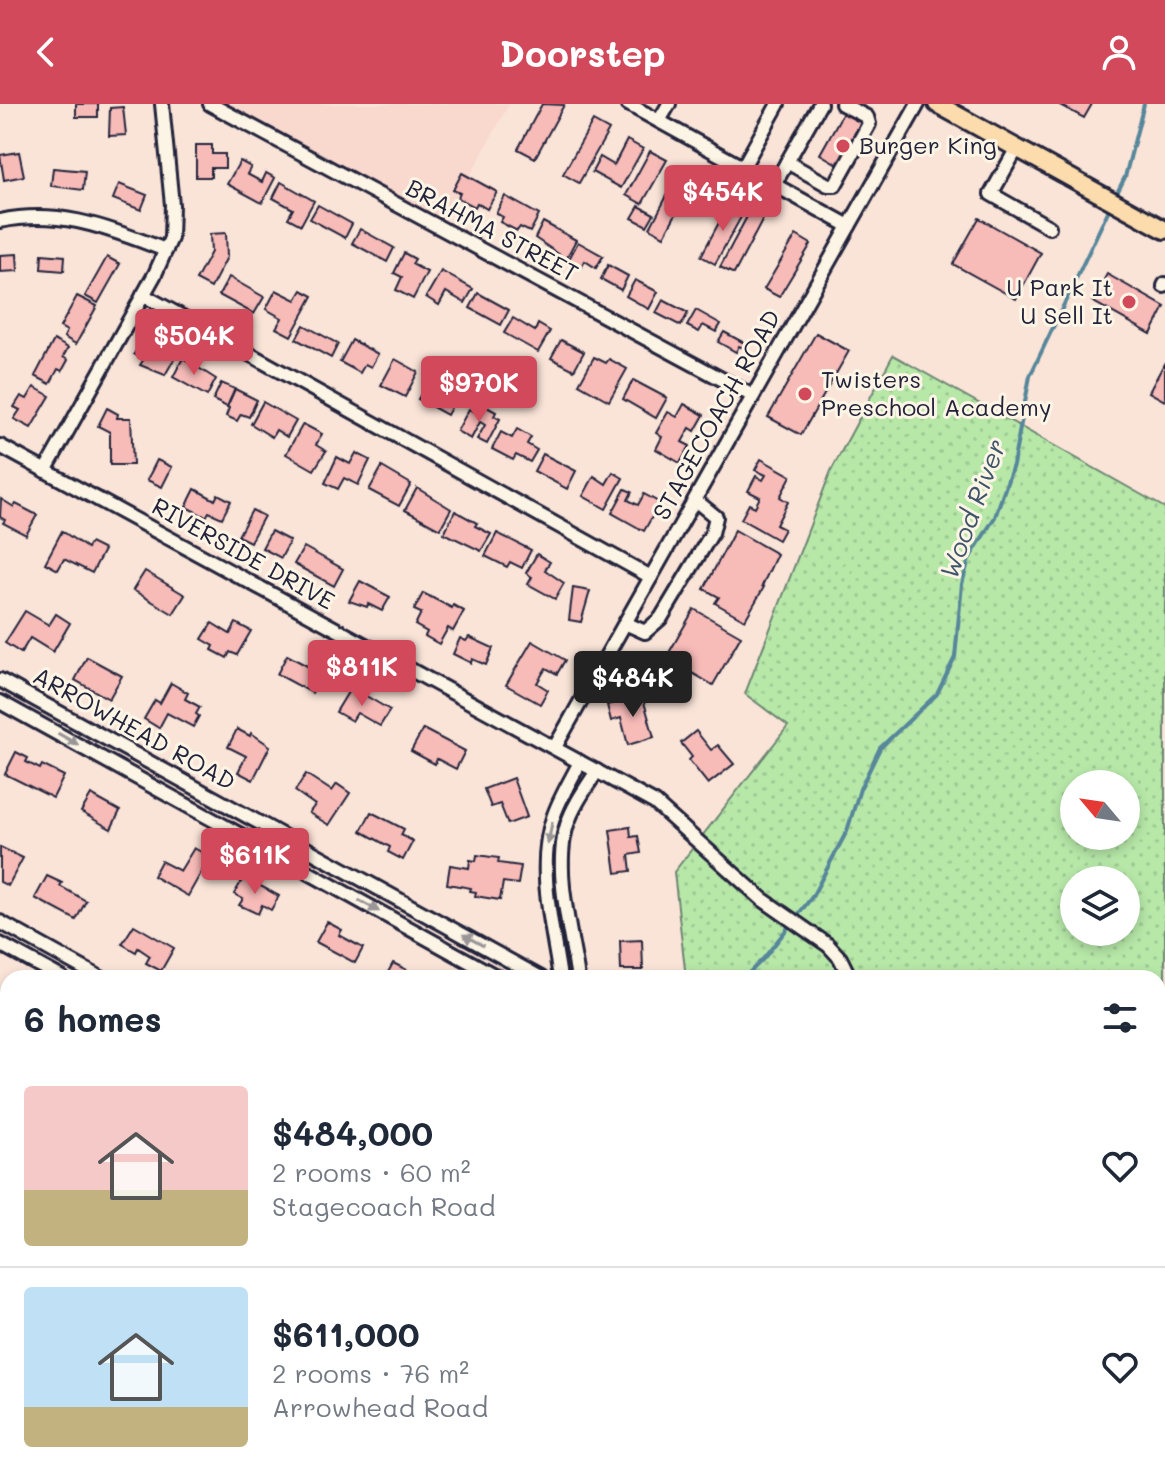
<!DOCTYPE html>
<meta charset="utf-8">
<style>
:root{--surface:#fff;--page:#f2f2f3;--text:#1f2937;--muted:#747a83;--line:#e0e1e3;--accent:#d1495b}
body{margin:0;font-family:Mali,sans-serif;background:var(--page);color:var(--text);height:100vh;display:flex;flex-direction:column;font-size:30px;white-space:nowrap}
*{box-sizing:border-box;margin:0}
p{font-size:26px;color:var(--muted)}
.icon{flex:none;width:44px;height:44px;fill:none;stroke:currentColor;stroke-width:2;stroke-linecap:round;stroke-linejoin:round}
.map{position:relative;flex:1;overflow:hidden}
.side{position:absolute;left:0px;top:866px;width:1166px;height:514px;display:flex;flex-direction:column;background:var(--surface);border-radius:24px 24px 0 0;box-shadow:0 4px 12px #0003}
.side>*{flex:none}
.needle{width:52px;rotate:299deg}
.controls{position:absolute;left:1060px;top:666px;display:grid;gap:16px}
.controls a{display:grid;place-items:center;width:80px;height:80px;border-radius:50%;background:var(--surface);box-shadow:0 4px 12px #0003;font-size:40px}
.price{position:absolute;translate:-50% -68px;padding:0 18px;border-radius:8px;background:var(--accent);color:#fff;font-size:26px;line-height:52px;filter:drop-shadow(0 2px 4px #0008)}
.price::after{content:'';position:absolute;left:50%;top:48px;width:24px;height:18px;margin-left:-12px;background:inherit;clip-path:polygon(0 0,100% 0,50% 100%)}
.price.current{background:#222;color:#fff}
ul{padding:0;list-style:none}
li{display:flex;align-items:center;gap:24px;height:200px;padding:0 24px}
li+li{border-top:2px solid var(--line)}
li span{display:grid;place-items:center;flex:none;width:224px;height:160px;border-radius:8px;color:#555}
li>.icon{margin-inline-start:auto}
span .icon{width:96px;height:96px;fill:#fffc;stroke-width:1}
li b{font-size:34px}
h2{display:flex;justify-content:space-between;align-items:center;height:96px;padding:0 24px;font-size:34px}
header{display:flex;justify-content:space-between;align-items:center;height:104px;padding:0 24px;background:var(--accent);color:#fff;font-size:36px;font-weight:800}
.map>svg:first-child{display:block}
.built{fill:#f9d8ce}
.grass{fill:url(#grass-dots);stroke:#6c8572;stroke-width:2;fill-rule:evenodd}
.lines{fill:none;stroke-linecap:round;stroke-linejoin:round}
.stream{stroke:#57869a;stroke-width:4}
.building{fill:#f7bbb8;stroke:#22223b;stroke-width:2}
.minor-casing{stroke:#22223b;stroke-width:18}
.major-casing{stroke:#22223b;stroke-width:22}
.minor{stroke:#fcf5e5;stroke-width:12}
.major{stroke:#fcdcac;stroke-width:16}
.oneway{fill:#9a9698}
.poi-dot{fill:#d1495b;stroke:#fcf5e5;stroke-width:3}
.labels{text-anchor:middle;stroke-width:6;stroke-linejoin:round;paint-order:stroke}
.poi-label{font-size:24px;fill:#22223b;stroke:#fcf5e5;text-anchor:start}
.street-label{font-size:24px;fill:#22223b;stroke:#fcf5e5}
.water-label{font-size:26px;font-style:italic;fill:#3d546a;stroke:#fcf5e5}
</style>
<header><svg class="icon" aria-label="back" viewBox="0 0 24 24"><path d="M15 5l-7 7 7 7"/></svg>Doorstep<svg class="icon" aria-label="person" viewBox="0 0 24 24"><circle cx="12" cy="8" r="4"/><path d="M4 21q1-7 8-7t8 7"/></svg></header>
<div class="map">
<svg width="1165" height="1379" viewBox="0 0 1165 1379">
<defs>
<pattern id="grass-dots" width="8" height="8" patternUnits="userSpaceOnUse" patternTransform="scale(2)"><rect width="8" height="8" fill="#b7e8a8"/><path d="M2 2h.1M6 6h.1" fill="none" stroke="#9dc792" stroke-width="1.8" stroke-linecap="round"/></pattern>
</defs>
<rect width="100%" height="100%" fill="#fae4d8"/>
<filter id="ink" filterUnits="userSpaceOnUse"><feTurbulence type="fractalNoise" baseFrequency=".0125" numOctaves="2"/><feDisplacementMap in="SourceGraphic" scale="16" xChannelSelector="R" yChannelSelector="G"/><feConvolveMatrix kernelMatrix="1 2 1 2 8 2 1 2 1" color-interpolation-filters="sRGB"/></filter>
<g filter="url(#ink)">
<polygon class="built" points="222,0 509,0 445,119"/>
<path class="grass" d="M893 251 1165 404V1379H688L691 1372H1158V874H686L674 768 788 622 745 590 831 367ZM1074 680H1126V732H1074ZM1074 776H1126V828H1074Z"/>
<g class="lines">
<g class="stream">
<polyline points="1115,93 1125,73 1144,0"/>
<polyline points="744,874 764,854 812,793 847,727 860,685 880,644 937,590 955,553 962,480 969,455 995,413 1013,361 1030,272 1111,101"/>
<polyline points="720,1379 721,1372"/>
</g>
</g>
<g class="building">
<rect x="76" y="0" width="22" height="13"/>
<polygon points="542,0 564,1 535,54 518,45"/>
<polygon points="1058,0 1092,0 1084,14"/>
<polygon points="123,3 126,31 109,32 110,4"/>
<polygon points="845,5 864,15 839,61 820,50"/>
<polygon points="593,17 609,26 579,79 563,70"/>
<polygon points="627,36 643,45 621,84 592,68 600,53 614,61"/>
<polygon points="196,41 212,41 212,50 225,50 225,64 211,64 211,73 196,73"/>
<polygon points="650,47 667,56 642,100 626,91"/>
<polygon points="19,48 24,72 4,76 0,51"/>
<polygon points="240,57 251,63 247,70 262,78 266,69 275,74 262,99 227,80"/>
<polygon points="53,64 85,67 83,86 51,82"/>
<polygon points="681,65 696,73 664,132 650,124"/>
<polygon points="462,69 497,88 487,105 477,99 475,103 458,94 460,89 453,86"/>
<polygon points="281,78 314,97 301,121 288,114 293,105 273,94"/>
<polygon points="119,80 147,91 141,106 113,95"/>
<polygon points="505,92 539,111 530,128 520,123 517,127 500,118 503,113 496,109"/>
<polygon points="730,98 745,106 715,160 701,152"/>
<polygon points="318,101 352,120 345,134 310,115"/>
<polygon points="639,102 654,110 647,122 632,114"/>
<polygon points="750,107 763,115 734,170 720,163"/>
<polygon points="979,114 1041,149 1016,195 953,160"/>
<polygon points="543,118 576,136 566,155 535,134"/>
<polygon points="360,125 394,144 387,158 352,139"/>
<polygon points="226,129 227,153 211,184 196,176 211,148 210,130"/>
<polygon points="796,131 811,140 779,193 764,185"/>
<polygon points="578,138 603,152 596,164 585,157 581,164 568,157"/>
<polygon points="404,149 415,155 412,160 427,168 413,195 396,186 402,173 394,169"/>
<polygon points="17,150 18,167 0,168 0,151"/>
<polygon points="42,150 65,152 64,167 41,165"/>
<polygon points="107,153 120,160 98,199 85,192"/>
<polygon points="608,161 628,172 621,186 601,175"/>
<polygon points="441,167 473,185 465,199 446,188 439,201 426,193"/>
<polygon points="1107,170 1165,203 1151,230 1092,197"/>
<polygon points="229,173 264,193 254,210 219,191"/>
<polygon points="635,176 658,188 649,205 626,192"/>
<polygon points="276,186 296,196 302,186 313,192 291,232 276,224 282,214 266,205"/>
<polygon points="478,189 509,206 501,221 470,204"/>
<polygon points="77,192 97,202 76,240 64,233 67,227 60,223"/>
<polygon points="663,196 688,209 681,222 656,209"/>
<polygon points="696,206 721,220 716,228 703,221 699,228 687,222"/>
<polygon points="513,214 535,227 538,220 550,227 538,248 504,229"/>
<polygon points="304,221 338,240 331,254 296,235"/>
<polygon points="724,228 748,241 746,245 739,242 736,248 718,238"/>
<polygon points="816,229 849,247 801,331 768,313"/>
<polygon points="143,234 153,240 155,236 164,241 162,245 176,252 165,271 140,261 144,255 134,250"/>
<polygon points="54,236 68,244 63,253 68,256 62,267 58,265 50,280 35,272"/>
<polygon points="352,236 378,250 371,263 365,260 360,269 340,258"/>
<polygon points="561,236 584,248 574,266 551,254"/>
<polygon points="594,253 606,259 609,255 627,265 609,297 579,280"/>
<polygon points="183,254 216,275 207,292 173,273"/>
<polygon points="395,255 418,268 405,293 381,281"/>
<polygon points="1165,258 1165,297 1149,288"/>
<polygon points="429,275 458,291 447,311 418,295"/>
<polygon points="633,276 667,294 656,314 623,295"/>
<polygon points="221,279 235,285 227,303 213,296"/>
<polygon points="34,283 50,292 31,324 14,315 20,306 14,303 21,292 27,295"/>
<polygon points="235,285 257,296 249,313 241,310 237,317 226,312 229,304 227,303"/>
<polygon points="263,298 296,317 287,333 276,326 272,333 251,320"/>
<polygon points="684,300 704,311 695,327 690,324 682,338 690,342 680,359 656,345 662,333 656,329 668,308 677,313"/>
<polygon points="485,302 496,308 494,312 500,315 487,340 477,335 485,321 480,318 471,335 457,327 469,305 480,310"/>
<polygon points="107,304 118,310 117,314 131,314 133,361 110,361 110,328 98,322"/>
<polygon points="303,320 322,330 316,341 326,347 314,366 286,350"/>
<polygon points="517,325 531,333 527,340 537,346 530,358 516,351 513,356 492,345 501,328 512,334"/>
<polygon points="356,349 370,356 358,381 344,374 338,385 325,379 337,353 350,360"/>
<polygon points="543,350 576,367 567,385 534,367"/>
<polygon points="761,355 791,372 780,393 788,398 776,421 784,425 778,436 741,415 749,400 755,403 760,393 748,387 756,372 763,376 766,371 755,366"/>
<polygon points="157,356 172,363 162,383 147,376"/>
<polygon points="382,363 411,380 399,402 369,386"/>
<polygon points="613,368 623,374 606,405 583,392 594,372 606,380"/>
<polygon points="417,384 451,405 440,425 405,406"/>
<polygon points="195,385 215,396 218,390 231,397 222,414 209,408 206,413 186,403"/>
<polygon points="625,385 632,388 628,396 638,401 644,390 660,399 644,427 612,409"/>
<polygon points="1,395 14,403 16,400 37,411 26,431 3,419 5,416 0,413"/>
<polygon points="252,406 264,412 250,438 238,432"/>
<polygon points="455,407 477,419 475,422 491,430 481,447 444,429"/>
<polygon points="735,426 777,450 762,482 764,483 745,516 715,499 719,493 704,485"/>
<polygon points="62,427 87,444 90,439 104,446 92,469 64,455 58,466 45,459"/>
<polygon points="271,427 290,437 281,454 262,444"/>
<polygon points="497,429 531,446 522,464 510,458 507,463 485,452"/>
<polygon points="304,443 343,465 334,482 294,460"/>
<polygon points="537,450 550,458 545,466 564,479 555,495 528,480 532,473 526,469"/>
<polygon points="145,467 185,491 173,510 133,486"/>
<polygon points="360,477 390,493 382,507 368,500 367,503 349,497"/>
<polygon points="573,484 590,487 581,518 569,516"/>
<polygon points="423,489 452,504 453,501 464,507 453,527 448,524 439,540 425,532 427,528 415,521 421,509 414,506"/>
<polygon points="694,505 741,532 713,581 666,554"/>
<polygon points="25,507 49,521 56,510 70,519 53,548 30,534 21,549 5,539"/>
<polygon points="212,519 230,530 236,519 251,527 237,551 230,548 227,554 212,546 214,542 202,535"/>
<polygon points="469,533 493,544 486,561 472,555 471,559 453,550 460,534 466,537"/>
<polygon points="532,537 565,556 557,570 546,564 537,579 548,586 540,600 506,581"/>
<polygon points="287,551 322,570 312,589 277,570"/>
<polygon points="87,553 122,572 109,595 75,576"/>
<polygon points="171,579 188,589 185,595 200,603 196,610 199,612 193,623 167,609 159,624 144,615 155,596 160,599"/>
<polygon points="351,583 390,606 380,622 357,609 352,617 336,608"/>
<polygon points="642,591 654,633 628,641 621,614 611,617 607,601"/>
<polygon points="237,625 250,632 251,629 270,642 253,676 238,668 246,652 228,643"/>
<polygon points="423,625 465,647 456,665 437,655 435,660 411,647"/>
<polygon points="696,627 711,646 718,641 734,660 708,680 689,656 692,653 681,639"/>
<polygon points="16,648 28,654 26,658 40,665 42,661 64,672 53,694 5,670"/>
<polygon points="306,670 332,687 337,680 350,689 329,721 309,709 315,701 295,687"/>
<polygon points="513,674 527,713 508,720 500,700 491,703 484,685"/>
<polygon points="91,691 120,707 111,725 81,708"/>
<polygon points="371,708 404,725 401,731 413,737 403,756 388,748 390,743 361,727"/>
<polygon points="630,723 631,733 638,732 641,749 629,751 631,767 616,769 610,726"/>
<polygon points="0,743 23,754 8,782 0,778"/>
<polygon points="194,744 210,753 188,792 153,772 161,757 180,767"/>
<polygon points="477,751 499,754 498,759 521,762 518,780 503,778 500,796 475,792 476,788 470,787 471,784 447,780 450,761 469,764 470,756 476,757"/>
<polygon points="47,772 62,779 60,782 86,797 76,816 35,794"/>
<polygon points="244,773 279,792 271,806 262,801 258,810 239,801 243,795 234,790"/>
<polygon points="327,818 342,826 339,831 363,844 355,859 316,838"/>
<polygon points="134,821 174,844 161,867 146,859 150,852 138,844 136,848 122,840"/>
<polygon points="642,836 643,866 621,866 620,837"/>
<polygon points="393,859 423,874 385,874"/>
<polygon points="1,1132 8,1136 8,1157 4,1164 0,1162"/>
<polygon points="0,1250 8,1254 8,1282 3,1280 0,1286"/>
<polygon points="148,1372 187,1372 183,1379 161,1379"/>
<polygon points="628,1372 653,1372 644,1379 620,1379"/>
</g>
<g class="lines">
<g class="minor-casing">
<g id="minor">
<polyline points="210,0 753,292"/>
<polyline points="628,0 849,122"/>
<polyline points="659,17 669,0"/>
<polyline points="1017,44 991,90 1049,123"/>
<polyline points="787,58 828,81 835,81 869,20 867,13 842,0"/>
<polyline points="743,63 778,0"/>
<polyline points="774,81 820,0"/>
<path d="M0 117C62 104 109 125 166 146"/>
<polyline points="1164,182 1165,180"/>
<polyline points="143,191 651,473"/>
<polyline points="0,342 655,699 762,795 828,841 840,854 850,874"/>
<polyline points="45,367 155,170 171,134 172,101 162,0"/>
<polyline points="625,519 645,528 661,514 712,429 716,413 695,396"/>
<polyline points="0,576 541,874"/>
<polyline points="0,598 499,874"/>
<polyline points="555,643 918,0"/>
<polyline points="0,818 101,874"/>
<polyline points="0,840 62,874"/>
<path d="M560 874C553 824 536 764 553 714 559 695 571 676 580 658"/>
<path d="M578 874C571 828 553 765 567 721 573 702 586 684 597 667"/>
<polyline points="0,1060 8,1065"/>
<polyline points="0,1086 8,1090"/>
<polyline points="0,1340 8,1344"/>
<polyline points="58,1372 71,1379"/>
<polyline points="516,1372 528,1379"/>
<polyline points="562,1372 575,1379"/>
<polyline points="977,1379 978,1372"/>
</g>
</g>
<g class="major-casing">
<polyline id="major" points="937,0 1165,126"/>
</g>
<use href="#minor" class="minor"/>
<use href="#major" class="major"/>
</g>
<defs><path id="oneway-solid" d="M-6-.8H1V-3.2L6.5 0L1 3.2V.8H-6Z" transform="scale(2)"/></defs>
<g class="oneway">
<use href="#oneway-solid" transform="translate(68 635) rotate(29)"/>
<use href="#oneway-solid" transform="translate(550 729) rotate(101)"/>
<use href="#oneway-solid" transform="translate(369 802) rotate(29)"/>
<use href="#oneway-solid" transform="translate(473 836) rotate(-151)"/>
</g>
</g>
<g class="poi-dot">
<circle cx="843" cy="42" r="8"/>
<circle cx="1129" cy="198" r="8"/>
<circle cx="805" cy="290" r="8"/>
</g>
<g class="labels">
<g class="poi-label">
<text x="859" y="50">Burger King</text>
<text x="1113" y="192" text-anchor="end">U Park It<tspan x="1113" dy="28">U Sell It</tspan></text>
<text x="821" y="284">Twisters<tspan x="821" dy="28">Preschool Academy</tspan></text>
</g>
<g class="street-label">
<text transform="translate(492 127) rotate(28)" y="8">BRAHMA STREET</text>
<text transform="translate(717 311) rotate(-61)" y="8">STAGECOACH ROAD</text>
<text transform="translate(243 450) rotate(29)" y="8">RIVERSIDE DRIVE</text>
<text transform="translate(134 625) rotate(29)" y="8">ARROWHEAD ROAD</text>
</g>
<g class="water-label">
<text transform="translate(973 405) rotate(-70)" y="9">Wood River</text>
</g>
</g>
</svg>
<div class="controls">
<a><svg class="needle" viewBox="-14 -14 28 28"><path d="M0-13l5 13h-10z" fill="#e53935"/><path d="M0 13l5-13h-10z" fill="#747a83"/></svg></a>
<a><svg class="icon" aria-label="layers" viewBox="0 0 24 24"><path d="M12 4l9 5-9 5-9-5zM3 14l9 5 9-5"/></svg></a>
</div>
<b class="price" style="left:723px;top:129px">$454K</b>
<b class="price" style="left:194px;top:273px">$504K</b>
<b class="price" style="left:479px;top:320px">$970K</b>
<b class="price" style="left:362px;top:604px">$811K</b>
<b class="price current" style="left:633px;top:615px">$484K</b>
<b class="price" style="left:255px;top:792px">$611K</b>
<section class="side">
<h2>6 homes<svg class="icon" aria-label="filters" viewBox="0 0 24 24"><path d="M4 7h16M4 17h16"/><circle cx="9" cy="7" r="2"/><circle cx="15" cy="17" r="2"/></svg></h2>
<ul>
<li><span style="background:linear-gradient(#f6c9c9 65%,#c2b280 0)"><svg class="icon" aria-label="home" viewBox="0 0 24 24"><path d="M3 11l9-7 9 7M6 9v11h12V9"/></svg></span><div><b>$484,000</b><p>2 rooms · 60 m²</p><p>Stagecoach Road</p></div><svg class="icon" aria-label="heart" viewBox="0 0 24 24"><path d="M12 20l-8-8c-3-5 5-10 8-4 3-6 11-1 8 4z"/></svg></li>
<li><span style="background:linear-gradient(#bfe0f5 75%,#c2b280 0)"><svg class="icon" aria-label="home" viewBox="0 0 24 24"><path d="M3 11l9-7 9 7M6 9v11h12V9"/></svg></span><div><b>$611,000</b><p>2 rooms · 76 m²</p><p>Arrowhead Road</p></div><svg class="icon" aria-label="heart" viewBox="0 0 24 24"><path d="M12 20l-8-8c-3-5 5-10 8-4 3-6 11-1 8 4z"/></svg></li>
</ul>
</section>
</div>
